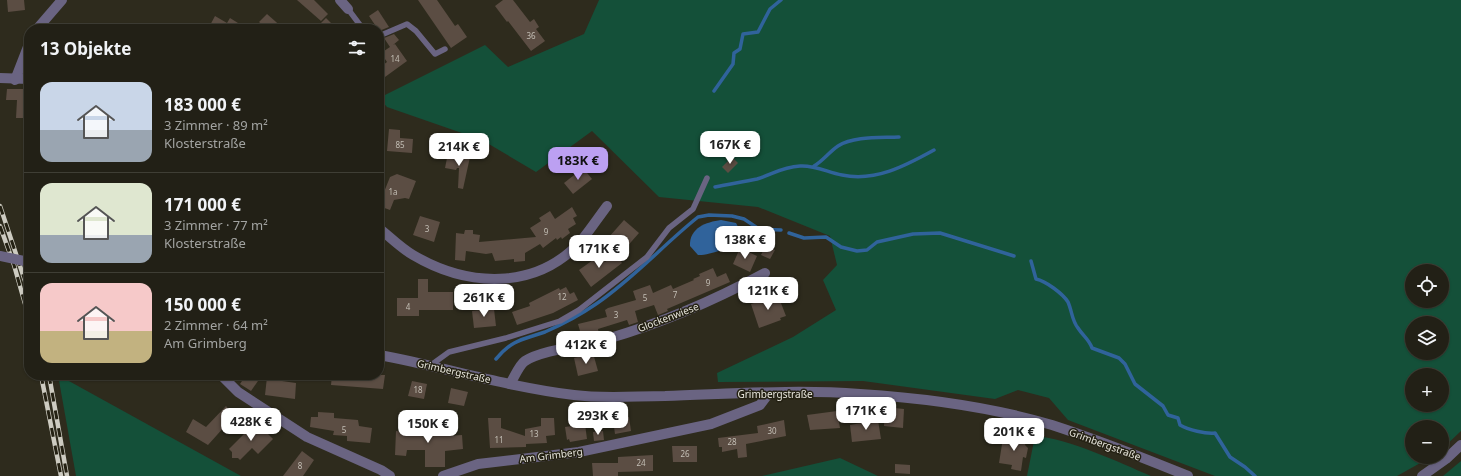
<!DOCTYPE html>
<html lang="de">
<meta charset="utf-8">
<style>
:root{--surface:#222016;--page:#2a281f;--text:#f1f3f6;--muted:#a2a3a1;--line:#3f3e35;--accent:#bca0f2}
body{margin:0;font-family:"Noto Sans",sans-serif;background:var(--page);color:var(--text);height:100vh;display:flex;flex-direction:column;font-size:15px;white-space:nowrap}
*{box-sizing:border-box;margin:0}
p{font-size:13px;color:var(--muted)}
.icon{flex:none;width:22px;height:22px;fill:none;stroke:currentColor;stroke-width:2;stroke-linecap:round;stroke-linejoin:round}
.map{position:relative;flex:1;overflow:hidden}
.panel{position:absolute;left:24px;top:24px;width:360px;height:356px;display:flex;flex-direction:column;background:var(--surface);border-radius:16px;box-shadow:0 1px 3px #0004,0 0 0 1px var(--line)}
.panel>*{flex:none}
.controls{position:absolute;left:1405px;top:264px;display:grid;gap:8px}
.controls a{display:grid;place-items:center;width:44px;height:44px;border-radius:50%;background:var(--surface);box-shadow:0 1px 3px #0004,0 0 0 1px var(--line);font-size:20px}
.price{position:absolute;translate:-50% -34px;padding:0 9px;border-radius:8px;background:#fff;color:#222;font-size:13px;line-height:26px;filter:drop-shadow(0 1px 2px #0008)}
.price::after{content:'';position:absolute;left:50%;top:24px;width:12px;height:9px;margin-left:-6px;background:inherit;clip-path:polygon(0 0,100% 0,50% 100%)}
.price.current{background:var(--accent);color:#111}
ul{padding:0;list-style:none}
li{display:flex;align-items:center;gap:12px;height:100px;padding:0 16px}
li+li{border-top:1px solid var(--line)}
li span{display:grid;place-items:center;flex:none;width:112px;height:80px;border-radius:12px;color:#555}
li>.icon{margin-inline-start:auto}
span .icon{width:48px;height:48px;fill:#fffc;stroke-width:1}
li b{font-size:17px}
h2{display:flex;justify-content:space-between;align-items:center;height:48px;padding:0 16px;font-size:17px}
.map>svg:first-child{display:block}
.green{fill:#145039;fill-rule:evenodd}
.water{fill:#30639b}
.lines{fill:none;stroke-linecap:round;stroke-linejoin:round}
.stream{stroke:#30639b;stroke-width:3.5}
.building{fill:#5b4d43}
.service{stroke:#6a6482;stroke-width:5.5}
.minor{stroke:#6a6482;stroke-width:10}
.tertiary{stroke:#6a6482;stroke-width:10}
.rail-casing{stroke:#cdcbc1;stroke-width:4.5}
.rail{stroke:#242113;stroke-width:3;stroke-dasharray:9;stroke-linecap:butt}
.tertiary-bridge{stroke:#6a6482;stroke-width:10}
.labels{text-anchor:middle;stroke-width:3;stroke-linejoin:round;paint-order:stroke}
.number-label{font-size:8px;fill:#c4bfb6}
.street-label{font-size:10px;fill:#e7e5dc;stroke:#242113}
</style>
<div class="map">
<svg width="1461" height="476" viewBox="0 0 1461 476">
<rect width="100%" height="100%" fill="#2e2b1d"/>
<g class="green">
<path d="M599 0H1461V431L1442 449V427H1412V457H1431L1397 476H1215L1068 420 1049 398 1018 390 995 399 863 381 718 382 717 373 793 337 836 310 823 280 837 265 830 236 758 207 659 197 592 131 536 172 482 140 387 107 379 98 485 45 508 67 584 34ZM1412 271H1442V301H1412ZM1412 323H1442V353H1412ZM1412 375H1442V405H1412Z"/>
<polygon points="58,375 241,476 76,476"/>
<path d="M1035 436C1070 439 1118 462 1151 476H1027Z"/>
<polygon points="840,458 878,476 762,476"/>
<polygon points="1461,461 1461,476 1443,476"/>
</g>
<path class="water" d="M721 220 736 223C739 228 741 233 739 238 735 247 707 256 698 255L690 246C689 228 706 222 721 220Z"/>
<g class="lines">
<g class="stream">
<polyline points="714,91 733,64 734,53 740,49 743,34 758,32 770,9 781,0"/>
<path d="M814 166C823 161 829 152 838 146 854 136 880 138 899 137"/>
<path d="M715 187C729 184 743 182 757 179 773 174 782 167 800 166 815 165 827 172 842 175 875 182 905 166 934 150"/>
<polyline points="789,233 804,238 826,237 841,247 857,251 867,250 877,242 913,234 940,233 1014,256"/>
<path d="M1031 261 1036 279C1046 281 1063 294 1068 302 1072 311 1072 321 1078 328 1083 336 1089 339 1092 348L1119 358 1125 364 1135 384 1163 406 1168 415 1178 418 1180 425C1188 430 1206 434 1215 433L1230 457 1245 467 1255 476"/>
<path d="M496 359C513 339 522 340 545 332 563 324 580 315 596 304 633 279 663 245 698 217L709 215 732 216 744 219 759 229 781 230"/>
</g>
</g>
<g class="building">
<polygon points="7,0 24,0 25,10 8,12"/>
<polygon points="297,0 314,0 328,14 321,21"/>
<polygon points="418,0 437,0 455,26 458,24 467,37 451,48"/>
<polygon points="503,0 513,0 530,22 534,19 539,27 536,29 545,41 531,51 508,21 507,22 495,6"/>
<polygon points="378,10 389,27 379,31 369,16"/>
<polygon points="267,14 284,29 267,29 259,22"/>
<polygon points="215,16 227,23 230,18 238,23 236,28 238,29 208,29"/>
<polygon points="326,18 337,29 315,29"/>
<polygon points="394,34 399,40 393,45 395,44 407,61 385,77 379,68 387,62 381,53 390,47 384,38"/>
<polygon points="7,89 24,89 24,99 29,99 29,118 16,118 17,100 6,100"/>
<polygon points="389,129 400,130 400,138 413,139 412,153 387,151"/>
<polygon points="448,153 470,157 463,189 458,188 459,168 457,168 456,170 445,168"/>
<polygon points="732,157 738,163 728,173 722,167"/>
<polygon points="583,168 592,179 573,194 564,183"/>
<polygon points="397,174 416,181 409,199 405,198 394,200 390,210 379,206 379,196 382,197 390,177"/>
<polygon points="572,207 577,216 573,218 576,224 568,229 570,233 562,239 561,237 557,240 556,238 543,248 540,244 525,253 525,261 514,262 514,259 495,261 492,253 486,254 466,251 465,261 455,260 456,233 464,234 465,230 473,230 473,234 480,235 479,242 536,237 530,228 541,221 539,218 550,211 555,219"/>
<polygon points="420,216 440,222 434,242 413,235"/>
<polygon points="624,220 639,233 624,250 609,237"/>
<polygon points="766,245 775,250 770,259 761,255"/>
<polygon points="740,248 757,256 750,272 733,264"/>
<polygon points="615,254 622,263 591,287 579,270 600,255 605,262"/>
<polygon points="713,268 717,277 726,273 730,282 667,309 668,311 658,315 654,305 635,311 638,322 629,325 627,320 598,329 599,334 582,338 578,324 607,317 605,310 608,308 636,300 633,291 650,285 653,293 671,285 673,289 694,280 693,279 700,276 699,274"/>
<polygon points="418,279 428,279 428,292 453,292 453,310 419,310 419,316 397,316 397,298 418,298"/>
<polygon points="457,287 467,287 467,290 473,290 472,299 457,299"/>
<polygon points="566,287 570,294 574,292 578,300 553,313 517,325 512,312 530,306 529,303 559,288 560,290"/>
<polygon points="775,296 776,298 779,298 786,316 780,318 781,320 759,328 751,304"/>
<polygon points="494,309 496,326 474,328 472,311"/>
<polygon points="593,353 598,371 578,376 574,358"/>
<polygon points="246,375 262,375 251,391 240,384"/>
<polygon points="332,375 367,378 367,375 385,375 383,389 331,385"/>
<polygon points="267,377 276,378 275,380 296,383 295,399 265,395"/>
<polygon points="412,381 427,384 424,399 408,396"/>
<polygon points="451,388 468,392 464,406 448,403"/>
<polygon points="226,406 234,416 208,445 186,432 193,419 206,427"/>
<polygon points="885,407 904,409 903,428 884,426"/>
<polygon points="247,411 255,416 250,424 242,419"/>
<polygon points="837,411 840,428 810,430 807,415"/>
<polygon points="318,412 334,413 334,418 358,420 359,426 372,428 370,443 347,441 347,436 333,435 334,431 310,427 311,417 318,417"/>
<polygon points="629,417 631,431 615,434 613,420"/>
<polygon points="488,418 501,418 501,428 525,436 525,429 541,426 541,418 554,418 555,435 546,436 547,443 526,444 526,447 490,448"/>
<polygon points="784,420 786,436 746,444 747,457 738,458 737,449 722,452 722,447 719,447 718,438 758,433 757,426"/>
<polygon points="878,420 881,439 852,442 850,425"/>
<polygon points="256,422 273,439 258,454 252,448 240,460 238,458 232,458 232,452 229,449"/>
<polygon points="585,424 587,439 570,442 569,439 567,440 565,427"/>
<polygon points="438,425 439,434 447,433 447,436 462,435 463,449 445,451 445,467 425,467 425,450 407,450 406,456 395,455 396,431 403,432 403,429 424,429 424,426"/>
<polygon points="603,431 604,440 594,441 593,432"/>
<polygon points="1007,435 1027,438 1025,445 1028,448 1026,458 1023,457 1021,471 1011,469 1012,465 999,463 1003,438 1006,438"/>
<polygon points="672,446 697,446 697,462 673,462"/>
<polygon points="302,451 314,460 303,476 283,476"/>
<polygon points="653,455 653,471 618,472 618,476 593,476 592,463 618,463 618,457"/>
<polygon points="895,464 910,465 910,474 895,473"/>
</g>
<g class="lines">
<g class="service">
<polyline points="348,9 363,29"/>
<polyline points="379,36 407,24 416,31 435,54 445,49"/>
<polyline points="431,365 449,352 506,338 560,321 579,310 647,257 669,228 693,209 707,178"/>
</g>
<g class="minor">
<polyline points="340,0 348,9"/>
<polyline points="37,29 62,0"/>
<polyline points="0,78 29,79"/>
<polyline points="15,80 29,44"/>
<path d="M379 228C390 237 401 248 413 255 467 287 536 291 581 241 590 230 598 218 607 206"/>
<polyline points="221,375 238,392 307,437 381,470 390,476"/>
<path d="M510 384C514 378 519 365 525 361 542 350 586 345 607 339 662 323 715 300 765 273"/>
<polyline points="443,476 478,464 579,452 711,424 760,405 769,393"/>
</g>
<g class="tertiary">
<path d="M379 355C444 367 508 387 574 395 604 399 635 396 665 396 730 394 796 389 860 394 924 398 991 407 1052 425 1098 440 1144 458 1188 476"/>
<polyline points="1422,476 1446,459 1461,445"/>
</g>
<g class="rail-casing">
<g id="rail">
<polyline points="0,206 29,293"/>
<polyline points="0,226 14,265 29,318"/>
<polyline points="41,375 61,476"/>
<polyline points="49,375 67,476"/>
</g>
</g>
<use href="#rail" class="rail"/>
<polyline class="tertiary-bridge" points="0,256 29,262"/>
</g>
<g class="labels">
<g class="number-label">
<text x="531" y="39">36</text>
<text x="395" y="62">14</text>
<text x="400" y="148">85</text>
<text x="393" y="195">1a</text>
<text x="427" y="232">3</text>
<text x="546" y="235">9</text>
<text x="708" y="286">9</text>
<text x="675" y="298">7</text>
<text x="562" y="300">12</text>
<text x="645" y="301">5</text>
<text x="408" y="310">4</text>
<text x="616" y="318">3</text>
<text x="418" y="393">18</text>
<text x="344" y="433">5</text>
<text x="772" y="434">30</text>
<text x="534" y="437">13</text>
<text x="499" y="443">11</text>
<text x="732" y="445">28</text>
<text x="685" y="457">26</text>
<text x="641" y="466">24</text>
<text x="300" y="469">8</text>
</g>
<g class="street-label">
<text transform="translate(668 317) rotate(-21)" y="4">Glockenwiese</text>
<text transform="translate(454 371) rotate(13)" y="4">Grimbergstraße</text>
<text x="775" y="398">Grimbergstraße</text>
<text transform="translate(1105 444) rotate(20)" y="4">Grimbergstraße</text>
<text transform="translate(551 455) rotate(-7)" y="4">Am Grimberg</text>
</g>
</g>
</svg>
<div class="controls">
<a><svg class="icon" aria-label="locate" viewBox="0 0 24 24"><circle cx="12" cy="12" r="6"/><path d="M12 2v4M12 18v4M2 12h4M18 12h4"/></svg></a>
<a><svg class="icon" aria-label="layers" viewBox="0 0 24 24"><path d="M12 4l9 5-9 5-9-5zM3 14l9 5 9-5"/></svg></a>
<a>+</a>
<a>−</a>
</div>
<b class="price" style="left:730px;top:165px">167K €</b>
<b class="price" style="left:459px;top:167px">214K €</b>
<b class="price current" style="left:578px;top:181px">183K €</b>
<b class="price" style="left:745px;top:260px">138K €</b>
<b class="price" style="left:599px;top:269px">171K €</b>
<b class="price" style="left:768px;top:311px">121K €</b>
<b class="price" style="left:484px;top:318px">261K €</b>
<b class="price" style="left:586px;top:365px">412K €</b>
<b class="price" style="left:866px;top:431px">171K €</b>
<b class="price" style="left:598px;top:436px">293K €</b>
<b class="price" style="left:251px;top:442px">428K €</b>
<b class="price" style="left:428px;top:444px">150K €</b>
<b class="price" style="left:1014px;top:452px">201K €</b>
<section class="panel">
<h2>13 Objekte<svg class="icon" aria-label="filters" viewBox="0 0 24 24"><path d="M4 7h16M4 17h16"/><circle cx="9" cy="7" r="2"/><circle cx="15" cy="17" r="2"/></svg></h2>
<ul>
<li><span style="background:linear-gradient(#c9d6e8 60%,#9aa5b1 0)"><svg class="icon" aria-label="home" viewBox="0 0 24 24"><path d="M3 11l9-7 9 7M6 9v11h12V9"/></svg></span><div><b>183 000 €</b><p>3 Zimmer · 89 m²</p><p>Klosterstraße</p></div></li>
<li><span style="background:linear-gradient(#dfe7d0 65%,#9aa5b1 0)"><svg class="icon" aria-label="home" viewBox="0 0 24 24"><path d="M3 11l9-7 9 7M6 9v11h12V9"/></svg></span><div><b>171 000 €</b><p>3 Zimmer · 77 m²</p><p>Klosterstraße</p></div></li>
<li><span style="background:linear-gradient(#f6c9c9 60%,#c2b280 0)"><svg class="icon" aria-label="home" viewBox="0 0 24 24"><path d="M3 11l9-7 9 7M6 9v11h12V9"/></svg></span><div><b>150 000 €</b><p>2 Zimmer · 64 m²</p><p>Am Grimberg</p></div></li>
</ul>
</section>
</div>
